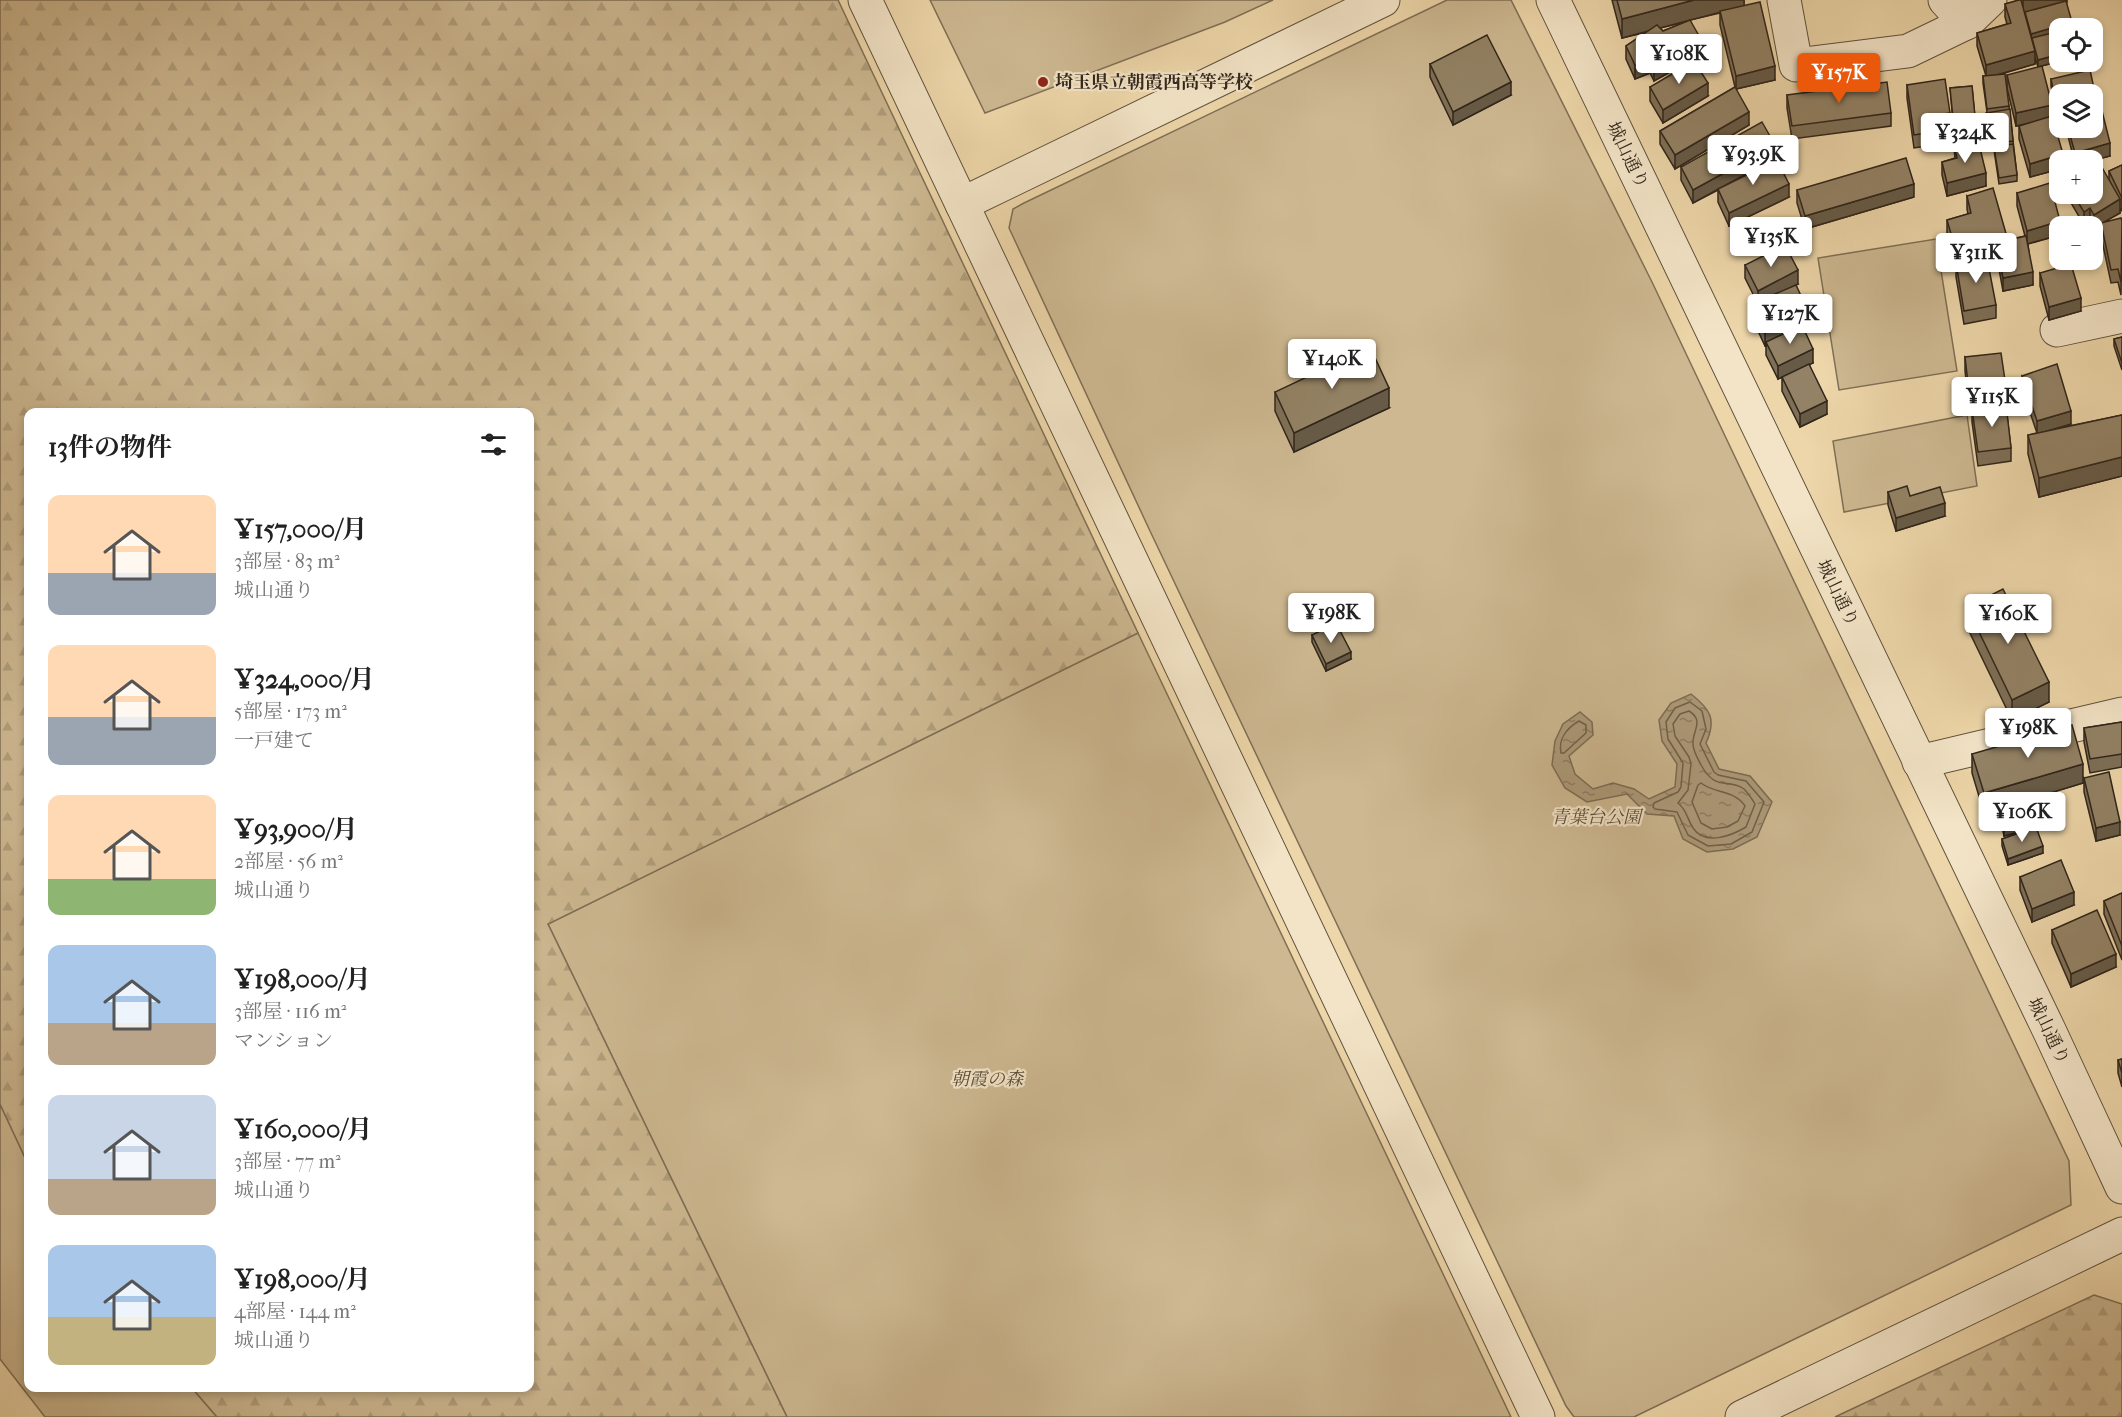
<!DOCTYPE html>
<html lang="ja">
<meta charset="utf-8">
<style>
:root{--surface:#fff;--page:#f2f2f2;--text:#222;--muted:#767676;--accent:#ea580c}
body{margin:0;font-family:"IM FELL French Canon","Noto Serif JP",serif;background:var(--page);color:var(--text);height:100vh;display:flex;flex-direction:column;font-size:22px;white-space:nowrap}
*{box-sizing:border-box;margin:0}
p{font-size:20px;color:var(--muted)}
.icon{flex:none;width:33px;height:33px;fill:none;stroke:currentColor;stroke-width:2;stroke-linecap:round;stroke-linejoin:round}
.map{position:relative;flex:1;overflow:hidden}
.drawer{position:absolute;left:24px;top:408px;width:510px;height:984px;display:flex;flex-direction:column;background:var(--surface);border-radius:12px;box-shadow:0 3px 9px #0003}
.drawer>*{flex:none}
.fabs{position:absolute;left:2049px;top:18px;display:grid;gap:12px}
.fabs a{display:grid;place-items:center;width:54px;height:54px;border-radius:12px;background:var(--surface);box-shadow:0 3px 9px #0003;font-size:30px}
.price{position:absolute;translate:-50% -51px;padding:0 14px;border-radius:6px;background:#fff;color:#222;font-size:20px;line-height:39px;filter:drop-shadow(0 2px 3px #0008)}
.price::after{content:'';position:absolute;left:50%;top:36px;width:18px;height:14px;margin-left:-9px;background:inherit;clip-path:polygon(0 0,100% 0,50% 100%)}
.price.on{background:var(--accent);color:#fff}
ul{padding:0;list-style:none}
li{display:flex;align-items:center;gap:18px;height:150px;padding:0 24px}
li span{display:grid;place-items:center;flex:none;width:168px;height:120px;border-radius:12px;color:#555}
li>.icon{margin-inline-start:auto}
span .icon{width:72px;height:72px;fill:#fffc;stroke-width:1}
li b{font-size:26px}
h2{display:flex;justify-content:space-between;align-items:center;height:72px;padding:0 24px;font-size:26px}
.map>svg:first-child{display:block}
.green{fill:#cdb891;stroke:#7f6f56;stroke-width:1.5}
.forest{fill:url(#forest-firs);stroke:#7f6f56;stroke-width:1.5}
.water{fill:url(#water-ripples);stroke:#7b6c53;stroke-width:1.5}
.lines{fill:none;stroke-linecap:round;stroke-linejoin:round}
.shore{stroke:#6f604a;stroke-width:1.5}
.minor-casing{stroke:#60523e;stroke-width:35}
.minor{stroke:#f3e4c7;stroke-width:33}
.wall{fill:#7e7057;stroke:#31261b;stroke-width:1.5;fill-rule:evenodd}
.shaded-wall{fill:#675b47;stroke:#31261b;stroke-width:1.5}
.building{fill:#938265;stroke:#31261b;stroke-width:1.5}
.poi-dot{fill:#8f2418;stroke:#f3e4c7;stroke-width:2}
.labels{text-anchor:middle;stroke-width:4.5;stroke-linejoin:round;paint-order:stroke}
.poi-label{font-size:18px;font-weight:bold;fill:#31261b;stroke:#f3e4c7;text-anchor:start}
.street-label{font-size:18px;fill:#31261b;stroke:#f3e4c7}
.park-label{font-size:18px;font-style:italic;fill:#584a38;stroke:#f3e4c7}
</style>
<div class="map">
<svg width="2122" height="1417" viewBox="0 0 2122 1417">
<defs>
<pattern id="forest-firs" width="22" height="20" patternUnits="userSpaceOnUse" patternTransform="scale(1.5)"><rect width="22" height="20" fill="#cdb891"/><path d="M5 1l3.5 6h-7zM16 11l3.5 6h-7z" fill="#b09e7c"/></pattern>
<pattern id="water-ripples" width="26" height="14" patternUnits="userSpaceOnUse" patternTransform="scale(1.5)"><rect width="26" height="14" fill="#ad9a79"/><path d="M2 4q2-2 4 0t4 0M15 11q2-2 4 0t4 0" fill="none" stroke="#8d7d62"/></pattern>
</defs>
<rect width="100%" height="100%" fill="#edd6a9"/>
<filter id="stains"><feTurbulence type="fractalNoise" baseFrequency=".00333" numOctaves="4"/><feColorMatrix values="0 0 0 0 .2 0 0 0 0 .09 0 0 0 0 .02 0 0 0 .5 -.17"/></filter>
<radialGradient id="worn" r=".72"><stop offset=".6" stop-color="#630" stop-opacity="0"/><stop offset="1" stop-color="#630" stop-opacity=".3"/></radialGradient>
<g class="green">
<polygon points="930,0 1273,0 1225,22 985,113"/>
<polygon points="1447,0 1511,0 1652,282 2069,1161 2071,1205 1634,1417 1574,1417 1566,1406 1150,531 1009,228 1013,209 1024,203"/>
<polygon points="1936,239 1957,371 1839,390 1818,258"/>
<polygon points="1967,415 1977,486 1844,512 1833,441"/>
<polygon points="1138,633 1464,1318 1511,1417 787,1417 548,924"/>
<polygon points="0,1104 28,1164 28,1388 192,1388 217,1417 45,1417 0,1359"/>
</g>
<g class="forest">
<polygon points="0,0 838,0 1138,633 548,924 787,1417 217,1417 192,1388 530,1388 530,412 28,412 28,1164 0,1104"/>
<polygon points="2094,1295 2122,1304 2122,1417 1835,1417"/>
</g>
<path class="water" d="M1691 694C1710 709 1717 719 1706 743L1719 769 1750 776 1772 802 1757 837 1733 849 1707 852 1683 839 1674 816 1647 814 1627 794 1587 802 1565 788 1552 765 1555 741 1563 724 1580 712 1592 722 1593 735 1569 756 1575 774 1593 789 1613 783 1634 789 1649 799 1675 787 1677 764 1662 741 1659 720 1671 703Z"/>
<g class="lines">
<g class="shore">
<polygon points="1690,702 1702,711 1706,729 1700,744 1714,772 1718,775 1746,781 1764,802 1752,832 1731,844 1708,846 1688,835 1677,812 1655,809 1653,807 1654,803 1678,792 1681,787 1683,763 1668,739 1666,722 1675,708"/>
<path d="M1689 711C1705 721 1692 731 1693 744 1693 751 1698 759 1701 765 1717 793 1727 777 1744 789 1748 793 1752 799 1755 804L1746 827C1731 836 1705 846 1693 828 1687 819 1687 810 1678 803L1688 790 1691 764 1689 757 1675 736 1673 724 1680 714Z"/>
<path d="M1579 721 1586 725V733L1564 753H1561C1558 739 1567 728 1579 721Z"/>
<path d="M1701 783C1715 794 1735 790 1745 806L1738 821 1727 827 1712 829 1701 823 1692 802 1698 785Z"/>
</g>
<g class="minor-casing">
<g id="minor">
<polyline points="865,0 1538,1417"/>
<polyline points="1553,0 2049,1030 2122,1187"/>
<polyline points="1784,0 1796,65 1908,51 1966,23 1990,0"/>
<polyline points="1945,0 1966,23"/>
<polyline points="962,204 1383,0"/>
<polyline points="2057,330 2122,316"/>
<polyline points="1919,762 2122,714"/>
<polyline points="1742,1417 2122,1234"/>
</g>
</g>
<use href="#minor" class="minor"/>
</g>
<g class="wall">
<path d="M1612 0H1744V5L1775 80 1736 89 1749 125 1675 169 1660 144V131L1735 87 1720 25V13L1690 20 1702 54 1654 81 1650 73 1635 79 1626 59V46L1647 32 1622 38ZM1690 21 1663 31 1660 28Z"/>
<polygon points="2019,0 2067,0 2060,28 2060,61 2038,67 2035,57 2035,64 1998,75 2009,106 2017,175 2017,181 1999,184 1994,150 1989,151 1986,119 1986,113 1987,112 1983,83 1983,76 1986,76 1977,46 1977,33 2007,24 2005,17 2005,4"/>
<polygon points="1430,64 1511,95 1453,125 1430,77"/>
<polygon points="2007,75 2052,116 2063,160 2060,160 2060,169 2030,177 2019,139 2019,126 2028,123 2016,126 2007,88"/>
<polygon points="2051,79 2095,100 2056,110 2051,86"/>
<polygon points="1907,85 1950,113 1950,126 1933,129 1933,145 1914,148 1907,98"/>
<polygon points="1972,86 1975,119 1986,186 1947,196 1942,175 1942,162 1955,158 1952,129 1952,122 1953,122 1950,88"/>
<polygon points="1650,87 1708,96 1663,123 1650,101"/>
<polygon points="1787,95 1891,113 1891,126 1792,139 1787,108"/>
<polygon points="2066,128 2092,128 2110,156 2092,160 2074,160"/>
<polygon points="1775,158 1734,181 1789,197 1729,226 1718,202 1718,190 1693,203 1681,180 1681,167"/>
<polygon points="2122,165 2122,211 2120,208 2120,213 2105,221 2122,221 2121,295 2118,282 2111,283 2101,236 2101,224 2094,228 2090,222 2084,225 2067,196 2067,194 2092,194 2109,180 2109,171"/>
<polygon points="1797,190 1914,197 1805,229 1797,203"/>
<polygon points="2017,193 2060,226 2060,235 2028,244 2033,285 2003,291 1996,253 1967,261 1996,305 1996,318 1964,324 1956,277 1956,264 1947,233 1947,220 1968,214 1967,209 1967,196 2007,240 2025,236 2017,206"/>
<polygon points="1745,265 1798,284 1796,285 1809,326 1804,329 1813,363 1809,364 1827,414 1800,427 1782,391 1782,377 1787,375 1778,379 1766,355 1766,346 1765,346 1752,318 1752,304 1757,302 1745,278"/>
<polygon points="2040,273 2081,311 2049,320 2040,286"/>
<polygon points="2122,337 2122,370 2114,346 2114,339"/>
<polygon points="1965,357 2007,394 2007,407 2006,407 2011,448 2011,461 1978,466 1972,422 1972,413 1970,413 1965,371"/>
<polygon points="2022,376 2071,424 2050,430 2122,415 2122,476 2039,497 2028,454 2028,435 2037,433 2022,389"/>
<polygon points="1275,392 1389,408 1294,452 1275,411"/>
<polygon points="1888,492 1910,496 1945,516 1896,531 1888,505"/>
<polygon points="1967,607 2049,702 2012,720 1967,627"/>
<polygon points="1312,635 1351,659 1326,671 1312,642"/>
<polygon points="2122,722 2122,767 2090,773 2084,742 2084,728"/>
<polygon points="1972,754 2083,783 1984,813 1972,773"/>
<polygon points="2084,778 2120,835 2096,841 2084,792"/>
<polygon points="2000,811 2034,828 2043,853 2008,865 2002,846 2002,839 2028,830 2004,836 2000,817"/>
<polygon points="2020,877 2074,905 2032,922 2020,890"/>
<polygon points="2122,893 2122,960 2104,914 2104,901"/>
<polygon points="2052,930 2116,967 2071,987 2052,943"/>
<polygon points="2122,1059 2122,1087 2118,1073 2118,1060"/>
</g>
<g class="shaded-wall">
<polygon points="1694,0 1744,0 1744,6 1622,38 1622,19"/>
<polygon points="2023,0 2067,0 2067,3 2023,13"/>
<polygon points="2072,22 2072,28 2060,28 2060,33 2032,41 2031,34"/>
<polygon points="1702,41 1702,54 1654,81 1654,68"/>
<polygon points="2035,51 2035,64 1986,78 1986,65"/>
<polygon points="2060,54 2060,61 2038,67 2038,60"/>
<polygon points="1650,60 1650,73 1635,79 1635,65"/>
<polygon points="1775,66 1775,80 1736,89 1736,76"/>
<polygon points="1511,82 1511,95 1453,125 1453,112"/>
<polygon points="1708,83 1708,96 1663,123 1663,110"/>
<polygon points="2095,93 2095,100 2092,101 2092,94 2090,94"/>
<polygon points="2060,102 2060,109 2056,110 2056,103"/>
<polygon points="2052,105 2052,118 2016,126 2016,113"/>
<polygon points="1749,112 1749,125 1675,169 1675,155"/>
<polygon points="2110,143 2110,156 2092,161 2075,160 2075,153"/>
<polygon points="1775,145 1775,158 1693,203 1693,190"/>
<polygon points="2063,154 2063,160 2060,160 2060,169 2030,177 2030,164"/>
<polygon points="1986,173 1986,186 1947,196 1947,183"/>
<polygon points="1789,184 1789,197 1729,226 1729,213"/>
<polygon points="1914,184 1914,197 1805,229 1805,216"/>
<polygon points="2120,199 2120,213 2094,228 2094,215"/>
<polygon points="2090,208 2090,222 2084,225 2084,212"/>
<polygon points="2060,221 2060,235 2027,244 2027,231"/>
<polygon points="2007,237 2007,250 1996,243 1996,253 1956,265 1956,251"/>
<polygon points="1798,270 1798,284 1758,304 1758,291"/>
<polygon points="2033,272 2033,285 2003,291 2003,278"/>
<polygon points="2081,298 2081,311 2049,320 2049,307"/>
<polygon points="1809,313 1809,326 1768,345 1766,342 1766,346 1765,346 1765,333"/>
<polygon points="1813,349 1813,363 1778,379 1778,366"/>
<polygon points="1389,388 1389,408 1294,452 1294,433"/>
<polygon points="1827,401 1827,414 1800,427 1800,414"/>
<polygon points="2071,411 2071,424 2037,434 2037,421"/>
<polygon points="2122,457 2122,476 2039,497 2039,478"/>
<polygon points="1945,503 1945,516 1896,531 1896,518"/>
<polygon points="1351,652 1351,659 1326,671 1326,664"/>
<polygon points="2049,682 2049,702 2012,720 2012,700"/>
<polygon points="2083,764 2083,783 1984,813 1984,793"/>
<polygon points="2034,822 2034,828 2004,836 2004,829"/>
<polygon points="2120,822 2120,835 2096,841 2096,828"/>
<polygon points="2043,846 2043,853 2008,865 2008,859"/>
<polygon points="2074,892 2074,905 2032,922 2032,909"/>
<polygon points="2116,954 2116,967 2071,987 2071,974"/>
</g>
<g class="building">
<polygon points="1617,0 1694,0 1622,19"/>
<polygon points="2019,0 2021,0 2035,51 1986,65 1977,33 2011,23 2005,4"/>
<polygon points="2066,1 2072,22 2031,34 2025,12"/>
<polygon points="1760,2 1775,66 1736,76 1720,11"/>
<polygon points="1690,20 1702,41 1654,68 1650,60 1635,65 1626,46 1657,25 1663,31"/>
<polygon points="2060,31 2060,54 2038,60 2032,38"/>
<polygon points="1487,35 1511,82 1453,112 1430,64"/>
<polygon points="1694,61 1708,83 1663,110 1650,87"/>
<polygon points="2042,66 2052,105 2016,113 2007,75"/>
<polygon points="2090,70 2095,93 2090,94 2060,94 2060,102 2056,103 2051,79"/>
<polygon points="2005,74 2009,106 1987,109 1983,76"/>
<polygon points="1945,79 1950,113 1931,116 1933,132 1914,135 1907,85"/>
<polygon points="1887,82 1891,113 1792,126 1787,95"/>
<polygon points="1972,86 1975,116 1953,118 1950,88"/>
<polygon points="1735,87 1749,112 1675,155 1660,131"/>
<polygon points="2101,107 2110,143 2075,153 2068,128 2092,128 2092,109"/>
<polygon points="2010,109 2013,141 1989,144 1986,113"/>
<polygon points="2052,116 2063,154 2030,164 2019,126"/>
<polygon points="1977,118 1981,149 1979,144 1956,150 1952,122"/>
<polygon points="1762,122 1775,145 1693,190 1681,167"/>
<polygon points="1979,144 1986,173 1947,183 1942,162 1957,158 1955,150"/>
<polygon points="2013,144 2017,175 1999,178 1994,147"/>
<polygon points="1906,158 1914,184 1805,216 1797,190"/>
<polygon points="1777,160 1789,184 1729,213 1718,189"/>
<polygon points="2100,164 2120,199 2094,215 2090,208 2084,212 2073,194 2092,194 2092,168"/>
<polygon points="2122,165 2122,198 2109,171"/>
<polygon points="2050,183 2060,221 2027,231 2017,193"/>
<polygon points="1993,188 2007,237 1956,251 1947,220 1971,213 1967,196"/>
<polygon points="2121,218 2122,221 2121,282 2118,269 2111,270 2101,223"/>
<polygon points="2026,236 2033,272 2003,278 1996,243"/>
<polygon points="1785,245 1798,270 1758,291 1745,265"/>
<polygon points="1987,258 1996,305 1964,311 1956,263"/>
<polygon points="2071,264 2081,298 2049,307 2040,273"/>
<polygon points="1796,285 1809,313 1765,333 1752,304"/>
<polygon points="1802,325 1813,349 1778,366 1766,342"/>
<polygon points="2122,337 2122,363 2114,339"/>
<polygon points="1370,347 1389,388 1294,433 1275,392"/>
<polygon points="2001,353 2007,394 1970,400 1965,357"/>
<polygon points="1809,364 1827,401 1800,414 1782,377"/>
<polygon points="2057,364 2071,411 2037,421 2022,376"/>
<polygon points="2006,404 2011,448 1978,452 1972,409"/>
<polygon points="2122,415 2122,457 2039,478 2028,435"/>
<polygon points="1907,486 1910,496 1940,487 1945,503 1896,518 1888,492"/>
<polygon points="2003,589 2049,682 2012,700 1967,607"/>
<polygon points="1336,623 1351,652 1326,664 1312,635"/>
<polygon points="2122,722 2122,754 2090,759 2084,728"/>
<polygon points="2072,725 2083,764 1984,793 1972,754"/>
<polygon points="2109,772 2120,822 2096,828 2084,778"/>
<polygon points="2029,803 2034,822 2004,829 2000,811"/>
<polygon points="2036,827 2043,846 2008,859 2002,839"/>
<polygon points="2061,860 2074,892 2032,909 2020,877"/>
<polygon points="2122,893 2122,946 2104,901"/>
<polygon points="2097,910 2116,954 2071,974 2052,930"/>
<polygon points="2122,1059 2122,1073 2118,1060"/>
</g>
<circle class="poi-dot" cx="1043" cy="82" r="6"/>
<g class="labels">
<g class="poi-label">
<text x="1055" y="88">埼玉県立朝霞西高等学校</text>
</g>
<g class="street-label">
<text transform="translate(1628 155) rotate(64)" y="6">城山通り</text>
<text transform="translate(1838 593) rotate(64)" y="6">城山通り</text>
<text transform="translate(2049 1031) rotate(64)" y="6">城山通り</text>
</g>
<g class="park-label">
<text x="1596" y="823">青葉台公園</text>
<text x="987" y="1085">朝霞の森</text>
</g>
</g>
<rect width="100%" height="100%" filter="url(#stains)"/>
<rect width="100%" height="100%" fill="url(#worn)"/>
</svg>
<div class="fabs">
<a><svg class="icon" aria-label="locate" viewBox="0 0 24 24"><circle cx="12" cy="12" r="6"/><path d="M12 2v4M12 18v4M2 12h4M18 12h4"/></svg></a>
<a><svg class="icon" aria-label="layers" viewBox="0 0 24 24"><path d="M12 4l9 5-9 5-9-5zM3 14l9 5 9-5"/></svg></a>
<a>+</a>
<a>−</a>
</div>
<b class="price" style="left:1679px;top:85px">¥108K</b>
<b class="price on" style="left:1839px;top:104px">¥157K</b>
<b class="price" style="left:1965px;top:164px">¥324K</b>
<b class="price" style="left:1753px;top:186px">¥93.9K</b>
<b class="price" style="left:1771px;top:268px">¥135K</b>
<b class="price" style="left:1976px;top:284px">¥311K</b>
<b class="price" style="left:1790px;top:345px">¥127K</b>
<b class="price" style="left:1332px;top:390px">¥140K</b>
<b class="price" style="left:1992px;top:428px">¥115K</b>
<b class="price" style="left:1331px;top:644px">¥198K</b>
<b class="price" style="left:2008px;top:645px">¥160K</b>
<b class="price" style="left:2028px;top:759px">¥198K</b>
<b class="price" style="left:2022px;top:843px">¥106K</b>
<section class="drawer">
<h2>13件の物件<svg class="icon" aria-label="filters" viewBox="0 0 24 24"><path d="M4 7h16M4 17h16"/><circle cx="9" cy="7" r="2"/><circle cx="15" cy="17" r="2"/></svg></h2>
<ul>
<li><span style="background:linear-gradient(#ffd9b3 65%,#9aa5b1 0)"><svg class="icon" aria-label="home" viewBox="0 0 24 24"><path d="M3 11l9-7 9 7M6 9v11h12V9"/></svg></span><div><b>¥157,000/月</b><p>3部屋 · 83 m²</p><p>城山通り</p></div></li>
<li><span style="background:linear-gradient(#ffd9b3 60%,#9aa5b1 0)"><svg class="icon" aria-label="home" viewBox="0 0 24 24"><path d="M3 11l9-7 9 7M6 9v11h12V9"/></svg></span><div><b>¥324,000/月</b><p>5部屋 · 173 m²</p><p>一戸建て</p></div></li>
<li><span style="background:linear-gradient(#ffd9b3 70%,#8fb573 0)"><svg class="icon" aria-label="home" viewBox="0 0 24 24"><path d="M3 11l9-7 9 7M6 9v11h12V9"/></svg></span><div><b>¥93,900/月</b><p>2部屋 · 56 m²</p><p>城山通り</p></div></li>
<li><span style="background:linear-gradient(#a9c7e8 65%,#b9a48a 0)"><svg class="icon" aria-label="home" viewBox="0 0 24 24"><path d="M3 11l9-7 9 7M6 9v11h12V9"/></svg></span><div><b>¥198,000/月</b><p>3部屋 · 116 m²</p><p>マンション</p></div></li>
<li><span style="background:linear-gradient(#c9d6e8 70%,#b9a48a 0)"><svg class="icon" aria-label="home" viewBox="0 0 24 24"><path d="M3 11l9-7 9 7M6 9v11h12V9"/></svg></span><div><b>¥160,000/月</b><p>3部屋 · 77 m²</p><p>城山通り</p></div></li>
<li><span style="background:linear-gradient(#a9c7e8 60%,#c2b280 0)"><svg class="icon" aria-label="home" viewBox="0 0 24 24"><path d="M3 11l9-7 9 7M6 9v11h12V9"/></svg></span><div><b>¥198,000/月</b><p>4部屋 · 144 m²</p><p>城山通り</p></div></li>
</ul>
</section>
</div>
